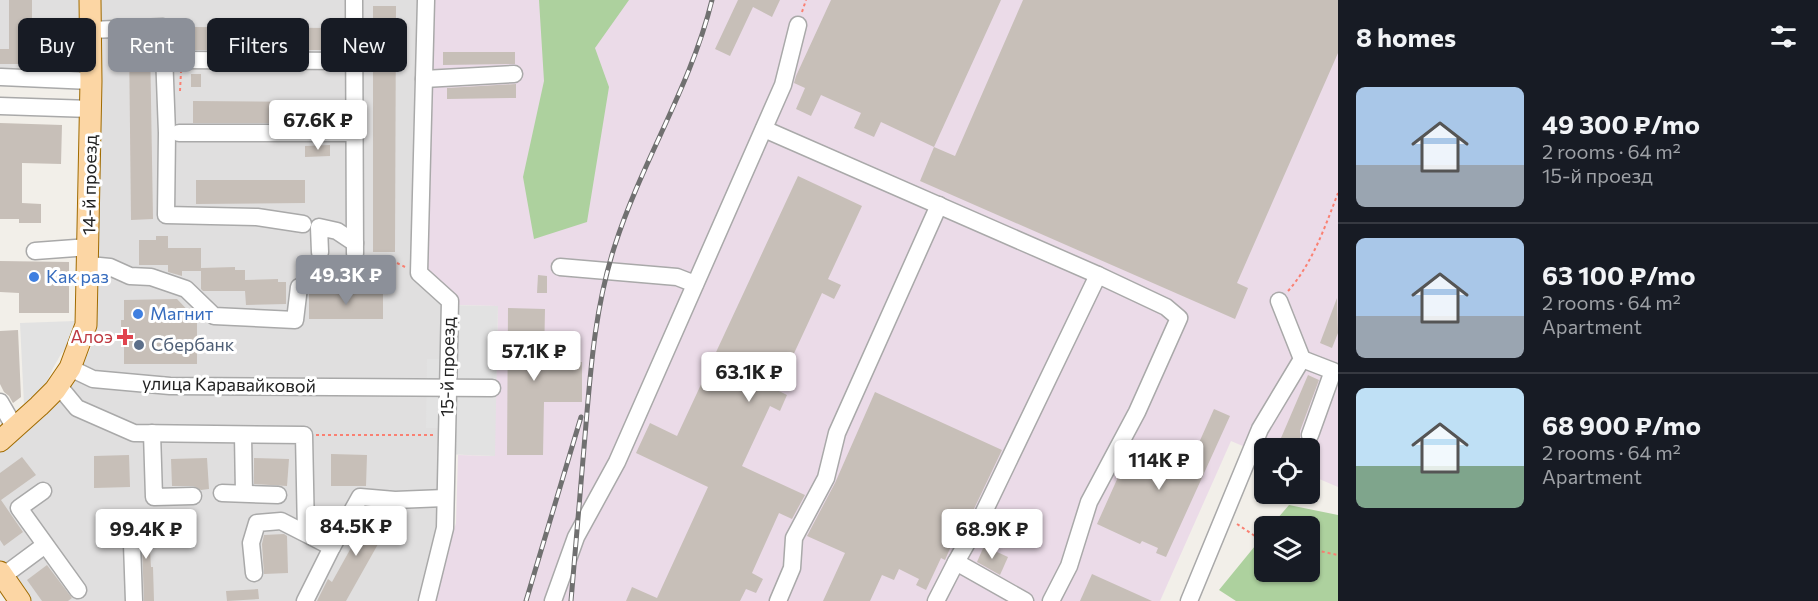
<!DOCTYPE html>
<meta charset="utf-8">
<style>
:root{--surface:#171b24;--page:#20242c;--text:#f1f3f6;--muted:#9ea1a6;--line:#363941;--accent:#8c9099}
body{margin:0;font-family:Commissioner,sans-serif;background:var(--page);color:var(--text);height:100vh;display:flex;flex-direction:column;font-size:22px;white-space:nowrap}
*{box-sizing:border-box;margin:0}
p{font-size:20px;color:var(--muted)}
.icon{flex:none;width:33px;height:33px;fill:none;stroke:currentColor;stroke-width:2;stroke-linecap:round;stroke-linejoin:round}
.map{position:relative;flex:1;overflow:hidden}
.drawer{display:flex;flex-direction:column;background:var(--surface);width:480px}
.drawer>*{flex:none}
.guide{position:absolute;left:18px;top:18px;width:570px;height:54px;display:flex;gap:12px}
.controls{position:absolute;left:1254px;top:438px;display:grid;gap:12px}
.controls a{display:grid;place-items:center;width:66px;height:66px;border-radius:9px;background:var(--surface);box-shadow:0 2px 4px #0004;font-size:30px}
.price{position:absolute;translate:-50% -51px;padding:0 14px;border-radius:6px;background:#fff;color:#222;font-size:20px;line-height:39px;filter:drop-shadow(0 2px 3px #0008)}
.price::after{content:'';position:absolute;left:50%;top:36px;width:18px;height:14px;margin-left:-9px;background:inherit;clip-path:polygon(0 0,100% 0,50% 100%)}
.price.selected{background:var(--accent);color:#fff}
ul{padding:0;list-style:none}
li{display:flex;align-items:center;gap:18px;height:150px;padding:0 18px}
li+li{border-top:2px solid var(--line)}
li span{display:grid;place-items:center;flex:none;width:168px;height:120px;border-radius:9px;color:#555}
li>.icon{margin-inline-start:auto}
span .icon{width:72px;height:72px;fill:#fffc;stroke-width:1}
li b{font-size:26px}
h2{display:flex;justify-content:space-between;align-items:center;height:72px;padding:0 18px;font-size:26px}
.pill{padding:0 21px;border-radius:9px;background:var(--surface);box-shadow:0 2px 4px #0004;font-size:21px;line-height:54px}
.pill.selected{background:var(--accent);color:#fff}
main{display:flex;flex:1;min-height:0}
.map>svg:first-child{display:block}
.residential{fill:#e0dfdf}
.industrial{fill:#ebdbe8}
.forest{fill:#add19e}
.parking{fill:#e2e2e2}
.building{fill:#c7bfb8}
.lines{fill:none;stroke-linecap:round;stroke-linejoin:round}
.minor-casing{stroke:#a9a9a9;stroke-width:19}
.major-casing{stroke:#a06b00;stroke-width:23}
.path{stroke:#fa8072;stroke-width:2;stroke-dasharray:3 3;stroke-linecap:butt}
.minor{stroke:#fff;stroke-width:16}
.major{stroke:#fcd6a4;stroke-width:21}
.rail-casing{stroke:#707070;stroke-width:5}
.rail{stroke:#fff;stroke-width:3;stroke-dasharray:9;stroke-linecap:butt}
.shop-dot{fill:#3f7fe0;stroke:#fff;stroke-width:2}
.health-dot{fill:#e0444e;stroke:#fff;stroke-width:2}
.service-dot{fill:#5c6f8a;stroke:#fff;stroke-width:2}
.labels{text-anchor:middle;stroke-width:6;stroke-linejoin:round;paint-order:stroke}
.street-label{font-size:18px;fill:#222;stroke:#fff}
.shop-label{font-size:18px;fill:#366cbe;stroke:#fff;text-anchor:start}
.health-label{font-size:18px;fill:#be3a42;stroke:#fff;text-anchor:end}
.service-label{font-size:18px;fill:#4e5e75;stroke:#fff;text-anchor:start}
</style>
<main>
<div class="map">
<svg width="1338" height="601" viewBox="0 0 1338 601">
<rect width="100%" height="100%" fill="#f2efe9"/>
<g class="residential">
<polygon points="0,0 84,0 85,80 0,69"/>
<polygon points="98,0 422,0 445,305 444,359 427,383 129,380 80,369 90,350 97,327"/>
<polygon points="76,374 427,391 442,428 440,524 421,601 23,601 0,568 0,452 20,436"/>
</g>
<polygon class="industrial" points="430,0 1338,0 1338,487 1310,475 1310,448 1264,448 1264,455 1231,441 1160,601 431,601 456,523 458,455 494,456 498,306 455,305 424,271"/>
<g class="forest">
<polygon points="539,0 629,0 595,48 609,87 587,222 534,239 523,177 544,81"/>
<polygon points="1289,505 1338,515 1338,601 1236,601 1219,590 1264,535 1264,572 1310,572 1310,526 1271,526"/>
</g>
<g class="parking">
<polygon points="445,305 498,306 495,456 441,454 442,428 426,428 427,359 443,359"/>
<polygon points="75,321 71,343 61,354 53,368 46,384 24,405 20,323"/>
</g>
<g class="building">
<polygon points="9,0 32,0 32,53 26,53 26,64 0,64 0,49 9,49"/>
<polygon points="738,0 780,0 772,17 753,7 730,56 715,49"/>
<polygon points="831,0 1001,0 934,147 881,122 874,137 854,128 861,113 821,95 811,116 796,109 805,88 794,83 796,76"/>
<polygon points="1023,0 1338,0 1338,53 1237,283 1248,288 1235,319 920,181 934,147 955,156"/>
<polygon points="373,6 396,6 395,252 373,252"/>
<polygon points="195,27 334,28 334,50 195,50"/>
<polygon points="129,41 150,41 153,219 131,220"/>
<polygon points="443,52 515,52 515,64 443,65"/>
<rect x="191" y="74" width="10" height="13"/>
<polygon points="516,84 516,98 447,99 447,88"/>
<polygon points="193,101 329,102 329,123 193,123"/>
<polygon points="0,123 62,125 61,164 22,163 22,203 41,204 41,223 19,223 19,219 0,219"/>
<polygon points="330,145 330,156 305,157 305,146"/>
<polygon points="798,176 862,206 828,279 841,285 834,299 822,293 777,390 787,395 780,411 770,406 742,466 805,495 792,519 779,513 752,573 763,579 756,593 746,589 740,601 626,601 632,587 657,598 708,487 636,453 650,423 677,436"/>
<polygon points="196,180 305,180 305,203 196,204"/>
<polygon points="156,236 168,236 168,248 201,248 201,268 235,267 235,270 245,270 245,280 278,279 278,282 286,282 286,304 246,305 245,291 203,291 201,289 201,271 182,271 182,276 168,272 168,265 139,265 139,240 156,240"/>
<polygon points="0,261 69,262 69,313 19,313 19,293 0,292"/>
<polygon points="538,275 547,276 547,293 537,293"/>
<rect x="309" y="293" width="74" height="26"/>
<polygon points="1337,298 1338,333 1332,348 1320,343"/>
<polygon points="177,299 197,320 197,364 124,364 124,342 121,342 121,320 124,320 124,300"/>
<polygon points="508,308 545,309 544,361 582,362 582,402 544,402 543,455 507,455"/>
<polygon points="18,330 21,397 13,403 9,396 4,392 0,384 0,331"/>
<polygon points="1308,375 1319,380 1300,431 1300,439 1298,445 1281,438"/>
<polygon points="875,392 1002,450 973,511 957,538 955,537 945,560 941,558 926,590 916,585 919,579 899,569 894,580 882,575 870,601 823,601 845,553 807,536 835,483"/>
<polygon points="1214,409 1230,416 1166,557 1156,553 1158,548 1142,541 1140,544 1097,524 1119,475 1123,477 1138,444 1155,452 1157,447 1190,463"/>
<polygon points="331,454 367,455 366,486 331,486"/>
<polygon points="129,455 130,487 94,488 94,456"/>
<polygon points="22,457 36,475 1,500 23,532 4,546 0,540 0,473"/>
<polygon points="207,458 209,489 201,490 193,486 172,486 171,459"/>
<polygon points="254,458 289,459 287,486 254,484"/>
<polygon points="366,508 391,521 346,601 317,601 328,579 332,582 357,537 352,534"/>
<rect x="106" y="517" width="18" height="10"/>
<polygon points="148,519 151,567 153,567 154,601 144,601 142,544 138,535 137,520"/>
<polygon points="284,534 287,536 288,573 264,574 262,544 264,535"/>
<polygon points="984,546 1008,557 1000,575 977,562"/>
<polygon points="47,565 72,598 68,601 42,601 27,580"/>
<polygon points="1092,574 1152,601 1080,601"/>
<polygon points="258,589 259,599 227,601 226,591"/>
</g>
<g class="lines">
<g class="minor-casing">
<g id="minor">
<polyline points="354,0 355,253"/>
<polyline points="426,0 419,273 450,301 445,528 427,601"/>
<polyline points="91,30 163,27 167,133 166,215 257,217 303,224"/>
<polyline points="181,60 355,61"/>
<polyline points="1,77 91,81"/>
<polyline points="424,79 514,74"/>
<polyline points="0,106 91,109"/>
<polyline points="764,129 1098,275 1166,307 1179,318 1137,412 1089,502 1069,566 1051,601"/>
<polyline points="179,133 353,133"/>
<polyline points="35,251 89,247"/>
<polyline points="320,252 319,227 337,231 355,243"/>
<polyline points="89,265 110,267 130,276 151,277 186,289 214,316 295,320 299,287"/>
<polyline points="560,267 677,277 695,284"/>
<polyline points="1302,359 1333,371 1310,435"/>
<polyline points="70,368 93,379 170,386 492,388"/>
<polyline points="58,385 77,408 134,433 304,435 306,533"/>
<polyline points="0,402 15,428"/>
<polyline points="152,433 154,497 193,496"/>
<polyline points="243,435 244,493"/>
<polyline points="43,491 19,508 78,590"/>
<polyline points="222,493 278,495"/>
<polyline points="132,544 134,601"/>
<polyline points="956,562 982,516 1098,275"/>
<polyline points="254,573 251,543 257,523 281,521 332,547"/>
<polyline points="3,576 45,545"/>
<polyline points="305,601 332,547 360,497 395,500 445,498"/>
<polyline points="553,601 576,537 617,462 783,85 798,25"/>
<polyline points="778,601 792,568 794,538 826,478 837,433 939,205"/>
<polyline points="936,601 956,562 1025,601"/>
<polyline points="1189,601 1260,429 1302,359 1279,301"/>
</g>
</g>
<g class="major-casing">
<g id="major">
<polyline points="0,441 39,406 55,390 70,368 86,325 91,81 90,0"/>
<polyline points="0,572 20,601"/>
</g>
</g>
<g class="path">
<polyline points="802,12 806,0"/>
<polyline points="180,91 181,72"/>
<polyline points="368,256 393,261 405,267"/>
<polyline points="308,280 320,271 320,264"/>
<path d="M1288 291C1312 264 1325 227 1338 193"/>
<polyline points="316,435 434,435"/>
<polyline points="1237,524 1255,536 1264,538"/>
<polyline points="1310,549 1338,555"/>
</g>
<use href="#minor" class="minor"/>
<use href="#major" class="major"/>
<g class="rail-casing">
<g id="rail">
<polyline points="526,601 581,417"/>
<path d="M571 601C576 542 581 483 586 424 591 364 596 303 615 245 642 161 691 86 712 0"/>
</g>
</g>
<use href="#rail" class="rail"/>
</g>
<g class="shop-dot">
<circle cx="34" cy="277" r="6"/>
<circle cx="138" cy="314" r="6"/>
</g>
<path class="health-dot" d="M122 328h6v6h6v6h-6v6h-6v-6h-6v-6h6z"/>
<circle class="service-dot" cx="139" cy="345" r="6"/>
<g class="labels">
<g class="street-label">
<text transform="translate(90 185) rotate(-89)" y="6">14-й проезд</text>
<text transform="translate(448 367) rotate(-89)" y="6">15-й проезд</text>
<text transform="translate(229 385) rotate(1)" y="6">улица Каравайковой</text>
</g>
<g class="shop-label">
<text x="46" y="283">Как раз</text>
<text x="150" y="320">Магнит</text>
</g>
<g class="health-label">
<text x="113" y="343">Алоэ</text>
</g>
<g class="service-label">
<text x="151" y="351">Сбербанк</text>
</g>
</g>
</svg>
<div class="controls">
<a><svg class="icon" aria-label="locate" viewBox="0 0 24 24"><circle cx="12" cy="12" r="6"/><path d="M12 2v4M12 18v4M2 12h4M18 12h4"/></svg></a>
<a><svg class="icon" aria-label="layers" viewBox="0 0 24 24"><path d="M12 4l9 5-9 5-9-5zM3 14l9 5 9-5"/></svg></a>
</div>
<b class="price" style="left:318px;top:151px">67.6K ₽</b>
<b class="price selected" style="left:346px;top:306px">49.3K ₽</b>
<b class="price" style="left:534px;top:382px">57.1K ₽</b>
<b class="price" style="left:749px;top:403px">63.1K ₽</b>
<b class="price" style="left:1159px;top:491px">114K ₽</b>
<b class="price" style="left:356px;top:557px">84.5K ₽</b>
<b class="price" style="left:146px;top:560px">99.4K ₽</b>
<b class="price" style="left:992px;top:560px">68.9K ₽</b>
<div class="guide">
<a class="pill">Buy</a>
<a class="pill selected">Rent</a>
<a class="pill">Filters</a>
<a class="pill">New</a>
</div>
</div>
<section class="drawer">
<h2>8 homes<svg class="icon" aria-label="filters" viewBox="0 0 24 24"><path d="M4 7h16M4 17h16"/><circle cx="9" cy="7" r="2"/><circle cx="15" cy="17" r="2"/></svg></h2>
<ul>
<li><span style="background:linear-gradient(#a9c7e8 65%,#9aa5b1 0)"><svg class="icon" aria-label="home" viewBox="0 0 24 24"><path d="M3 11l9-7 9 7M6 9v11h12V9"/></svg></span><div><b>49 300 ₽/mo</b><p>2 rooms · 64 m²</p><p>15-й проезд</p></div></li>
<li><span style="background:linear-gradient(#a9c7e8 65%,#9aa5b1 0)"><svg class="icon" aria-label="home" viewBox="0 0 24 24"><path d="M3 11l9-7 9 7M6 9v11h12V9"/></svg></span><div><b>63 100 ₽/mo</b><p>2 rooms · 64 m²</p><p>Apartment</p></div></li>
<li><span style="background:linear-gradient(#bfe0f5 65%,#7fa58c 0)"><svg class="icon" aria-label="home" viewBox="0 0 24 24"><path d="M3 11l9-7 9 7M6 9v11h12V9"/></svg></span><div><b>68 900 ₽/mo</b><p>2 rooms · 64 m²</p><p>Apartment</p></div></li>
</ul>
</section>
</main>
